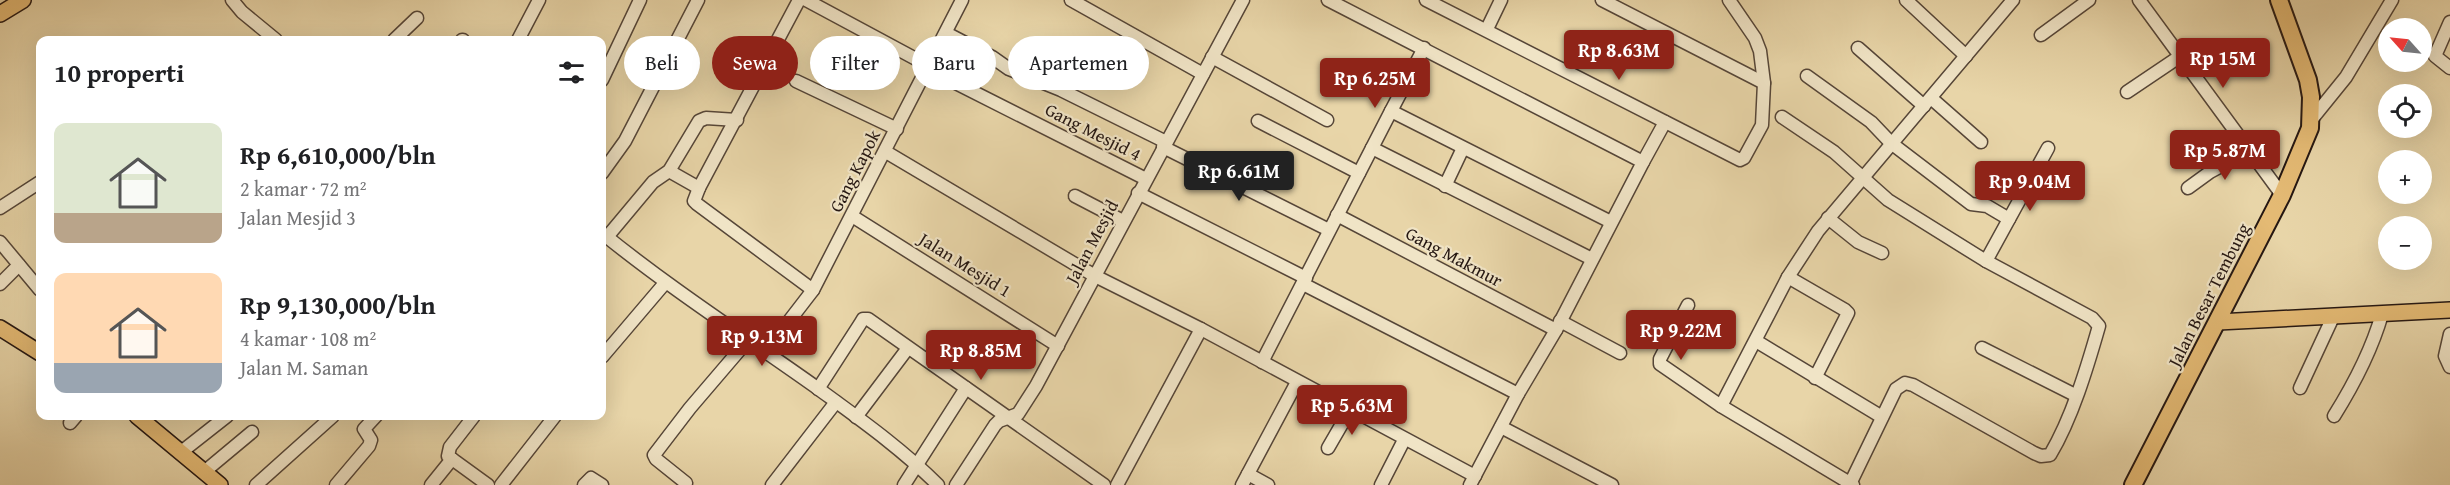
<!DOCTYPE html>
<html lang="id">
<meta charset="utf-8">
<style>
:root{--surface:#fff;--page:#f6f6f6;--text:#202124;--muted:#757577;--accent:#8f2418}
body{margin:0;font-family:"Gentium Book Plus",serif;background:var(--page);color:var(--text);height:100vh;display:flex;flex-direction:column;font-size:22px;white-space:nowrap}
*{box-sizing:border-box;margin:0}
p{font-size:20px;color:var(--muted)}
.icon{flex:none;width:33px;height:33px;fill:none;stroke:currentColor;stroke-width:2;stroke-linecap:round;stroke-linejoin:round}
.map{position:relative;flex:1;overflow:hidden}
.side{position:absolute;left:36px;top:36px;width:570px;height:384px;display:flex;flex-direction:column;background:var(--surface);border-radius:12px;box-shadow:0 6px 24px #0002}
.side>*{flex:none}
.hud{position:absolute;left:624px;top:36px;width:570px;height:54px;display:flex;gap:12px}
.needle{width:39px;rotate:297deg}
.tools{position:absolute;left:2378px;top:18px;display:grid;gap:12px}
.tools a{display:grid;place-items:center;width:54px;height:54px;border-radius:50%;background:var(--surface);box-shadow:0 6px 24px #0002;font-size:30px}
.price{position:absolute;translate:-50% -51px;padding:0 14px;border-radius:6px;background:var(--accent);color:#fff;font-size:20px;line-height:39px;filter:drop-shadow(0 2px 3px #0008)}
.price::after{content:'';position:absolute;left:50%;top:36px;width:18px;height:14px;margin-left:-9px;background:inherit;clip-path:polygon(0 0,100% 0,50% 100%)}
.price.current{background:#222;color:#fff}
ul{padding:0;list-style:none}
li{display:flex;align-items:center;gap:18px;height:150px;padding:0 18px}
li span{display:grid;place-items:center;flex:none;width:168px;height:120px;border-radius:12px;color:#555}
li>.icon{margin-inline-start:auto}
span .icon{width:72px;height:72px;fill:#fffc;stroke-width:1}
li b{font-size:26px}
h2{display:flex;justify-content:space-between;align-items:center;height:72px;padding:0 18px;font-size:26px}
.chip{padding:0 21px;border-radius:27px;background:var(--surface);box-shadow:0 6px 24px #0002;font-size:21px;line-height:54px}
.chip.current{background:var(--accent);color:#fff}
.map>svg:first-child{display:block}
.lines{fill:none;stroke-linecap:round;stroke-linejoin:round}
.minor-casing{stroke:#564638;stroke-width:15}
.major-casing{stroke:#251712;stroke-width:18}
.highway-casing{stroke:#251712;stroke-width:20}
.minor{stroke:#f0e4c6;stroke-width:12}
.major{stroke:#e4ba74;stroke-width:15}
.highway{stroke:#e4ba74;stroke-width:16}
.labels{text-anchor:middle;stroke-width:4.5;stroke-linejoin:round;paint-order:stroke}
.street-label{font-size:18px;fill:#251712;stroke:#f0e4c6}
</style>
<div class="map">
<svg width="2450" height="485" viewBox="0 0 2450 485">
<rect width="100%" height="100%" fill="#e8d5a8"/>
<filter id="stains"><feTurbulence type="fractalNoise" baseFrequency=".00333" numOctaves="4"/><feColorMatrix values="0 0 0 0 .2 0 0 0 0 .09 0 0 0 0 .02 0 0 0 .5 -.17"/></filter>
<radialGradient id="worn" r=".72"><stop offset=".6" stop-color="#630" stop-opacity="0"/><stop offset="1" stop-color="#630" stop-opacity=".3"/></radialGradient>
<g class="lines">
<g class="minor-casing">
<g id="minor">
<polyline points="232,0 242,12 276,40"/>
<polyline points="806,0 929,66"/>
<polyline points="1071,0 1203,74"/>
<polyline points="1328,0 1643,162 1556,330 1518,394 1470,485"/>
<polyline points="1426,0 1740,160 1744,158 1762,125 1764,83 1760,51 1755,38 1729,0"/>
<polyline points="1602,0 1764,83"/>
<polyline points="1906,0 1966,56"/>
<polyline points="2139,0 2282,195"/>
<polyline points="2450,22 2435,56 2450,68"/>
<polyline points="1487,29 1501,0"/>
<polyline points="946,33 992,57 1009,69 1061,90 1166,142"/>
<polyline points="2041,35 2089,0"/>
<polyline points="394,40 417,18"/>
<polyline points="462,40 463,40"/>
<polyline points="518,40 539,0"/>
<polyline points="1858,48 1924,106"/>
<polyline points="1212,57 1327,120"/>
<polyline points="928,69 1146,179"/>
<polyline points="1807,76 1871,122 1891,143 1971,204 1987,206 2009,219"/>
<polyline points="602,80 640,0"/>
<polyline points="796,81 897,129"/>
<polyline points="2127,92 2179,57"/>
<polyline points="1931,98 1981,142"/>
<polyline points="1391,111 1424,48"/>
<path d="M1782 117 1834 152 1888 200 1986 261 2092 318 2099 326C2087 368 2072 418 2050 455L2041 456 2034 453 1913 385 1905 383 1896 389 1850 484"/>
<polyline points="2312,119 2346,77 2392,0"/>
<polyline points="1258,121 1359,173"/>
<polyline points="1163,147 1329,230"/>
<polyline points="1372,148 1592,259"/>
<polyline points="886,152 1095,276 1201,329 1475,476"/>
<polyline points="1643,162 1665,122"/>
<polyline points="669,171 699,188 799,0"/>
<polyline points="602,173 625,141 698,0"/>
<polyline points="1445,186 1463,148"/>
<polyline points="699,188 694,201 697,204 813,290"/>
<polyline points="2188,188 2210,172 2249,151"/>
<polyline points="1138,193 1306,278"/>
<polyline points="1075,196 1123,221"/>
<polyline points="0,208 40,182"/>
<polyline points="1337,215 1556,330"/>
<polyline points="852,216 1058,346"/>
<polyline points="1828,218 1858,242 1882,253"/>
<path d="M602 233C671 289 747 338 820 390 861 420 902 449 938 485"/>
<polyline points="607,237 653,182 669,171 699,121 706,118 737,120"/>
<polyline points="0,242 40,290"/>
<polyline points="1986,261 2048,148"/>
<polyline points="1788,277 1845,310 1848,313 1815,378"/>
<polyline points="0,284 19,265"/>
<polyline points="1303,284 1518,394"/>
<polyline points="1688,305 1660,359 1660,364 1721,406"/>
<polyline points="1560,321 1620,353"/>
<polyline points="2450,334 2445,356 2450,367"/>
<polyline points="1756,341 1882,417"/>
<polyline points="1982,348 2075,395"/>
<polyline points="766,351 813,290 962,0"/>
<polyline points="602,357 665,283"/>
<polyline points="1262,362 1391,111 1611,222"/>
<polyline points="2300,388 2333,317"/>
<polyline points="818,389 860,324 863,319 868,319 1104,485"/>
<polyline points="474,416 450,447 448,456 488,485"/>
<path d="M2334 416C2354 384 2372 349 2382 314"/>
<polyline points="856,417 908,348"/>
<polyline points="70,423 76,416"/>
<polyline points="1501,427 1612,485"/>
<polyline points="1328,448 1350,410"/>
<polyline points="180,453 227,416"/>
<polyline points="204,472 252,432"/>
<polyline points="1248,474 1268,485"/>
<polyline points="686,483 656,459 654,455 690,408 749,339"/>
<polyline points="256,485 333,416"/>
<polyline points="336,485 369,446 371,440 364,429 376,416"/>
<polyline points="431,485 452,459"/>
<polyline points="501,485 555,416"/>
<polyline points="584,485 591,478 602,485"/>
<polyline points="772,485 836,402"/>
<polyline points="904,485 966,388"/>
<polyline points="956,485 995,425 999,421 1018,414 1036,386 1243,0"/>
<polyline points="1117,485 1201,329"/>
<polyline points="1242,485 1297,382"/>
<polyline points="1381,485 1404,440"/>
<polyline points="1853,485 1721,406 1788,277 1818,231 2013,0"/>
</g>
</g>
<g class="major-casing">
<g id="major">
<polyline points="0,14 23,0"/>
<polyline points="2218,322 2450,310"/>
<polyline points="0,328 40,353"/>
<polyline points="137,416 220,485"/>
</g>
</g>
<g class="highway-casing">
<polyline id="highway" points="2133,485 2282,195 2310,128 2311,97 2308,80 2279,0"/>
</g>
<use href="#minor" class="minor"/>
<use href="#major" class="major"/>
<use href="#highway" class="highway"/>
</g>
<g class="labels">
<g class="street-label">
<text transform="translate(1093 132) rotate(27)" y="6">Gang Mesjid 4</text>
<text transform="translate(855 171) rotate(-63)" y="6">Gang Kapok</text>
<text transform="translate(1092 242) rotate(-62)" y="6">Jalan Mesjid</text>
<text transform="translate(1454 257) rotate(28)" y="6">Gang Makmur</text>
<text transform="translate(965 265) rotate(32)" y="6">Jalan Mesjid 1</text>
<text transform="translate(2209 295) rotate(-63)" y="6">Jalan Besar Tembung</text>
</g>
</g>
<rect width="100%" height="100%" filter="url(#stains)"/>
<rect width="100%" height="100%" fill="url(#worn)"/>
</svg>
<div class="tools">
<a><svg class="needle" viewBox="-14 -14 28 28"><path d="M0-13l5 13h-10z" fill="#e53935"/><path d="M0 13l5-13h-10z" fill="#757577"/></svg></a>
<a><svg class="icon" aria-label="locate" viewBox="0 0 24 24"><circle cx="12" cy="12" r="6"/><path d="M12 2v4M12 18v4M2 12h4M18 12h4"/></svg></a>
<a>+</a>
<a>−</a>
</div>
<b class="price" style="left:1619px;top:81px">Rp 8.63M</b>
<b class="price" style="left:2223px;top:89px">Rp 15M</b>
<b class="price" style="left:1375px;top:109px">Rp 6.25M</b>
<b class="price" style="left:2225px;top:181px">Rp 5.87M</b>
<b class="price current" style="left:1239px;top:202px">Rp 6.61M</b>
<b class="price" style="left:2030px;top:212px">Rp 9.04M</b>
<b class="price" style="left:1681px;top:361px">Rp 9.22M</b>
<b class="price" style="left:762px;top:367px">Rp 9.13M</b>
<b class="price" style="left:981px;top:381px">Rp 8.85M</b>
<b class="price" style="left:1352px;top:436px">Rp 5.63M</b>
<div class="hud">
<a class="chip">Beli</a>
<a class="chip current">Sewa</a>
<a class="chip">Filter</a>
<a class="chip">Baru</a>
<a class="chip">Apartemen</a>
</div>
<section class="side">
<h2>10 properti<svg class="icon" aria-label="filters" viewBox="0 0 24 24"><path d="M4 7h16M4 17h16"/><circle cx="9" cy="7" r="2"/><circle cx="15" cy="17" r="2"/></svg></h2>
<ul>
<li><span style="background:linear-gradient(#dfe7d0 75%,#b9a48a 0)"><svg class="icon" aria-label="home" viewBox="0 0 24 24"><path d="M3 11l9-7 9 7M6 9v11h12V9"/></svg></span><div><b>Rp 6,610,000/bln</b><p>2 kamar · 72 m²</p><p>Jalan Mesjid 3</p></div></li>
<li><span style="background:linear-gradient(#ffd9b3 75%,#9aa5b1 0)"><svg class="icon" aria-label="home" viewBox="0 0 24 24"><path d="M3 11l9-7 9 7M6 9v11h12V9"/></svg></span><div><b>Rp 9,130,000/bln</b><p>4 kamar · 108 m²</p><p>Jalan M. Saman</p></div></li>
</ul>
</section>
</div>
